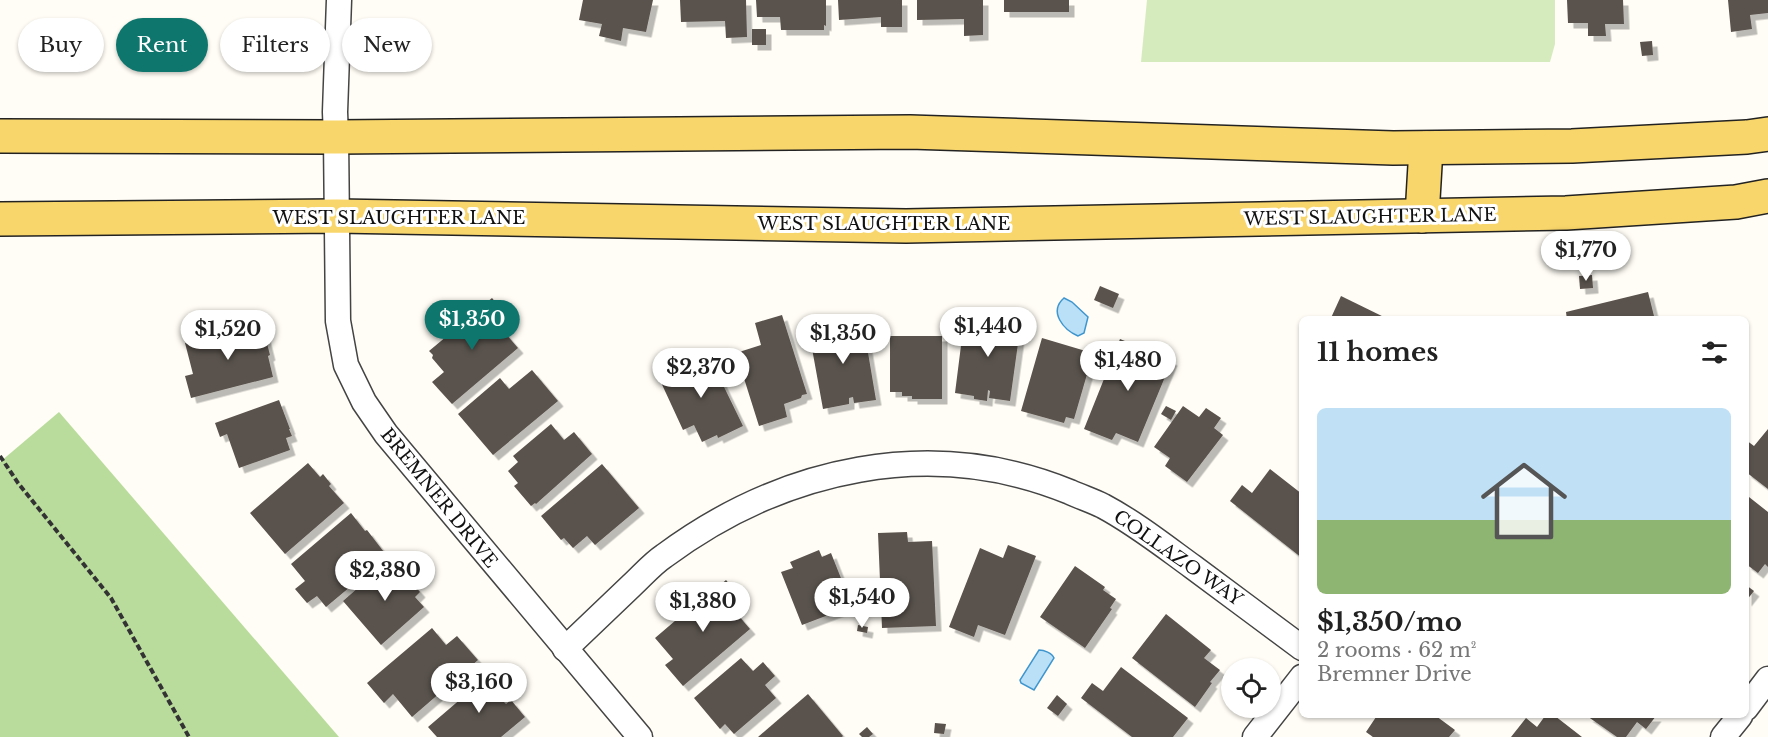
<!DOCTYPE html>
<meta charset="utf-8">
<style>
:root{--surface:#fff;--page:#f6f6f6;--text:#222;--muted:#767676;--accent:#0f766e}
body{margin:0;font-family:"Libre Baskerville",serif;background:var(--page);color:var(--text);height:100vh;display:flex;flex-direction:column;font-size:22px;white-space:nowrap}
*{box-sizing:border-box;margin:0}
p{font-size:20px;color:var(--muted)}
.icon{flex:none;width:33px;height:33px;fill:none;stroke:currentColor;stroke-width:2;stroke-linecap:round;stroke-linejoin:round}
.map{position:relative;flex:1;overflow:hidden}
.details{position:absolute;left:1299px;top:316px;width:450px;height:402px;display:flex;flex-direction:column;background:var(--surface);border-radius:9px;box-shadow:0 2px 4px #0004}
.details>*{flex:none}
.top-card{position:absolute;left:18px;top:18px;width:570px;height:54px;display:flex;gap:12px}
.buttons{position:absolute;left:1221px;top:658px;display:grid;gap:12px}
.buttons a{display:grid;place-items:center;width:60px;height:60px;border-radius:50%;background:var(--surface);box-shadow:0 2px 4px #0004;font-size:30px}
.price{position:absolute;translate:-50% -51px;padding:0 14px;border-radius:21px;background:#fff;color:#222;font-size:20px;line-height:39px;filter:drop-shadow(0 2px 3px #0008)}
.price::after{content:'';position:absolute;left:50%;top:36px;width:18px;height:14px;margin-left:-9px;background:inherit;clip-path:polygon(0 0,100% 0,50% 100%)}
.price.current{background:var(--accent);color:#fff}
ul{padding:0;list-style:none}
li{display:grid;align-content:center;gap:12px;height:318px;padding:0 18px}
li span{display:grid;place-items:center;height:186px;border-radius:9px;color:#555}
li>.icon{margin-inline-start:auto}
span .icon{width:108px;height:108px;fill:#fffc;stroke-width:1}
li b{font-size:26px}
h2{display:flex;justify-content:space-between;align-items:center;height:72px;padding:0 18px;font-size:26px}
.chip{padding:0 21px;border-radius:27px;background:var(--surface);box-shadow:0 2px 4px #0004;font-size:21px;line-height:54px}
.chip.current{background:var(--accent);color:#fff}
.map>svg:first-child{display:block}
.green{fill:#d5ebbd}
.forest{fill:#b9dc9c}
.water{fill:#b9e0f7;stroke:#3f96cf;stroke-width:1.5}
.building{fill:#5a524d;filter:url(#shadow)}
.lines{fill:none;stroke-linecap:round;stroke-linejoin:round}
.street-casing{stroke:#444;stroke-width:27}
.primary-casing{stroke:#222;stroke-width:36}
.path{stroke:#333;stroke-width:4;stroke-dasharray:6 3;stroke-linecap:butt}
.street{stroke:#fff;stroke-width:24}
.primary{stroke:#f9d66b;stroke-width:33}
.labels{text-anchor:middle;stroke-width:6;stroke-linejoin:round;paint-order:stroke}
.street-label{font-size:18px;fill:#111;stroke:#fff}
</style>
<div class="map">
<svg width="1768" height="737" viewBox="0 0 1768 737">
<defs>
<filter id="shadow"><feDropShadow dx="5.5" dy="5.5" stdDeviation="0" flood-color="#0004"/></filter>
</defs>
<rect width="100%" height="100%" fill="#fffdf5"/>
<polygon class="green" points="1147,0 1555,0 1555,44 1550,62 1141,62"/>
<polygon class="forest" points="59,412 339,737 0,737 0,462"/>
<g class="water">
<path d="M1064 298 1072 302 1088 317 1084 333 1078 336C1064 330 1048 312 1064 298Z"/>
<path d="M1039 650C1044 650 1052 653 1054 658L1034 690 1021 683 1020 680Z"/>
</g>
<g class="building">
<polygon points="583,0 653,0 646,32 623,28 621,41 599,36 602,24 579,20"/>
<polygon points="680,0 746,0 747,37 726,38 725,21 681,22"/>
<polygon points="756,0 826,0 826,26 824,25 824,30 781,30 780,17 757,17"/>
<polygon points="838,0 902,0 902,27 881,27 881,17 839,20"/>
<polygon points="917,0 983,0 983,35 964,36 964,19 917,20"/>
<rect x="1004" y="0" width="65" height="12"/>
<polygon points="1567,0 1623,0 1624,24 1605,24 1606,36 1588,36 1588,23 1568,23"/>
<polygon points="1728,0 1768,0 1768,13 1750,15 1752,29 1731,32"/>
<rect x="752" y="29" width="14" height="16"/>
<polygon points="1652,41 1653,55 1642,56 1640,42"/>
<polygon points="1592,275 1593,288 1580,289 1579,276"/>
<polygon points="1100,286 1119,294 1113,308 1094,300"/>
<polygon points="1648,292 1655,320 1567,320 1566,312"/>
<polygon points="1341,296 1390,320 1330,320"/>
<polygon points="492,298 509,318 499,326 518,348 452,404 432,382 444,372 432,358 433,355 429,351 471,316 469,315 472,313 473,314"/>
<polygon points="965,314 1021,322 1010,401 989,398 990,391 988,390 987,401 974,399 974,396 955,393"/>
<polygon points="782,315 807,394 802,395 801,398 784,404 787,417 759,426 736,353 761,345 755,323"/>
<polygon points="863,323 876,400 854,403 853,397 849,398 849,404 823,409 809,332"/>
<polygon points="262,324 270,355 268,356 273,377 191,398 185,376 193,374 185,343"/>
<polygon points="890,336 942,336 942,399 912,399 912,396 902,396 902,392 890,392"/>
<polygon points="1042,338 1089,352 1086,363 1090,364 1074,419 1066,417 1064,423 1021,411"/>
<polygon points="1120,339 1172,360 1138,442 1116,433 1112,440 1084,429"/>
<polygon points="708,354 743,426 718,438 717,435 702,442 694,425 683,430 659,378"/>
<polygon points="532,370 558,401 493,455 458,414 500,378 509,389"/>
<polygon points="279,400 290,429 289,429 292,436 286,438 290,450 239,468 227,434 220,437 215,423"/>
<polygon points="1166,406 1176,411 1171,420 1161,414"/>
<polygon points="1183,406 1199,417 1206,408 1221,418 1214,428 1223,435 1187,482 1165,466 1170,458 1154,447"/>
<polygon points="551,424 564,440 574,432 592,454 536,504 535,503 531,506 514,486 518,483 508,471 518,462 513,456"/>
<polygon points="1768,429 1768,489 1746,472 1746,440 1754,446"/>
<polygon points="308,463 320,477 323,474 331,484 329,486 344,503 285,554 250,513"/>
<polygon points="602,464 639,508 595,545 587,536 573,548 564,538 561,540 541,516"/>
<polygon points="1270,469 1302,494 1302,558 1230,501 1242,485 1252,493"/>
<polygon points="1749,497 1768,512 1768,567 1765,564 1758,573 1746,564 1746,500"/>
<polygon points="351,513 365,531 367,530 387,556 326,607 317,596 307,603 295,589 305,581 291,564"/>
<polygon points="907,532 908,542 932,541 936,626 882,628 878,533"/>
<polygon points="1008,545 1036,556 1005,635 978,625 974,637 949,627 980,548 1003,558"/>
<polygon points="819,550 822,557 831,553 852,606 802,625 781,572 793,568 790,562"/>
<polygon points="391,559 420,592 415,597 424,607 381,645 343,601"/>
<polygon points="1075,566 1105,587 1103,590 1116,599 1110,608 1112,609 1085,648 1040,617"/>
<polygon points="726,580 742,599 732,608 750,629 683,686 665,665 673,659 655,638 717,585 718,587"/>
<polygon points="1746,585 1754,591 1746,601"/>
<polygon points="1166,614 1211,650 1204,658 1220,670 1210,682 1212,683 1195,707 1132,658"/>
<polygon points="858,625 868,627 867,633 857,631"/>
<polygon points="432,628 446,645 457,636 478,660 412,717 393,694 384,703 367,683"/>
<polygon points="741,658 753,671 763,662 775,676 765,685 776,698 734,734 725,724 720,729 694,698"/>
<polygon points="1121,667 1188,718 1173,737 1132,737 1081,698 1092,683 1103,691"/>
<polygon points="490,674 508,695 502,700 506,704 511,700 525,717 501,737 437,737 428,727"/>
<polygon points="808,694 843,736 842,737 758,737"/>
<polygon points="1057,695 1067,704 1058,716 1047,708"/>
<polygon points="1374,716 1436,716 1455,730 1449,737 1373,737 1366,732 1376,717"/>
<polygon points="1545,716 1555,716 1582,737 1511,737 1526,718 1537,727"/>
<polygon points="1587,716 1656,716 1646,729 1637,722 1626,737 1617,737"/>
<polygon points="935,723 946,724 944,734 934,733"/>
<polygon points="867,727 873,734 869,737 862,737 859,734"/>
</g>
<g class="lines">
<g class="street-casing">
<g id="street">
<polyline points="339,0 335,112 336,137 338,321 346,365 364,402 386,434 640,737"/>
<path d="M565 649C587 628 609 607 631 586 642 576 652 564 664 556 783 468 931 435 1070 492 1081 497 1093 501 1103 506 1135 523 1164 546 1193 567 1229 594 1266 621 1302 648"/>
<polyline points="1746,708 1768,679"/>
<polyline points="1255,737 1302,677"/>
<polyline points="1723,737 1740,716"/>
</g>
</g>
<g class="primary-casing">
<g id="primary">
<polyline points="0,136 336,137 910,132 1393,148 1572,146 1747,137 1768,134"/>
<polyline points="1422,216 1426,148"/>
<polyline points="0,219 337,216 906,226 1566,213 1736,202 1768,196"/>
</g>
</g>
<polyline class="path" points="0,456 18,483 111,598 189,737"/>
<use href="#street" class="street"/>
<use href="#primary" class="primary"/>
</g>
<g class="labels">
<g class="street-label">
<text transform="translate(1370 217) rotate(-1)" y="6">WEST SLAUGHTER LANE</text>
<text x="399" y="224">WEST SLAUGHTER LANE</text>
<text x="884" y="230">WEST SLAUGHTER LANE</text>
<text transform="translate(439 498) rotate(51)" y="6">BREMNER DRIVE</text>
<text transform="translate(1178 558) rotate(35)" y="6">COLLAZO WAY</text>
</g>
</g>
</svg>
<div class="buttons">
<a><svg class="icon" aria-label="locate" viewBox="0 0 24 24"><circle cx="12" cy="12" r="6"/><path d="M12 2v4M12 18v4M2 12h4M18 12h4"/></svg></a>
</div>
<b class="price" style="left:1586px;top:282px">$1,770</b>
<b class="price current" style="left:472px;top:351px">$1,350</b>
<b class="price" style="left:988px;top:358px">$1,440</b>
<b class="price" style="left:228px;top:361px">$1,520</b>
<b class="price" style="left:843px;top:365px">$1,350</b>
<b class="price" style="left:1128px;top:392px">$1,480</b>
<b class="price" style="left:701px;top:399px">$2,370</b>
<b class="price" style="left:385px;top:602px">$2,380</b>
<b class="price" style="left:862px;top:629px">$1,540</b>
<b class="price" style="left:703px;top:633px">$1,380</b>
<b class="price" style="left:479px;top:714px">$3,160</b>
<div class="top-card">
<a class="chip">Buy</a>
<a class="chip current">Rent</a>
<a class="chip">Filters</a>
<a class="chip">New</a>
</div>
<section class="details">
<h2>11 homes<svg class="icon" aria-label="filters" viewBox="0 0 24 24"><path d="M4 7h16M4 17h16"/><circle cx="9" cy="7" r="2"/><circle cx="15" cy="17" r="2"/></svg></h2>
<ul>
<li><span style="background:linear-gradient(#bfe0f5 60%,#8fb573 0)"><svg class="icon" aria-label="home" viewBox="0 0 24 24"><path d="M3 11l9-7 9 7M6 9v11h12V9"/></svg></span><div><b>$1,350/mo</b><p>2 rooms · 62 m²</p><p>Bremner Drive</p></div></li>
</ul>
</section>
</div>
